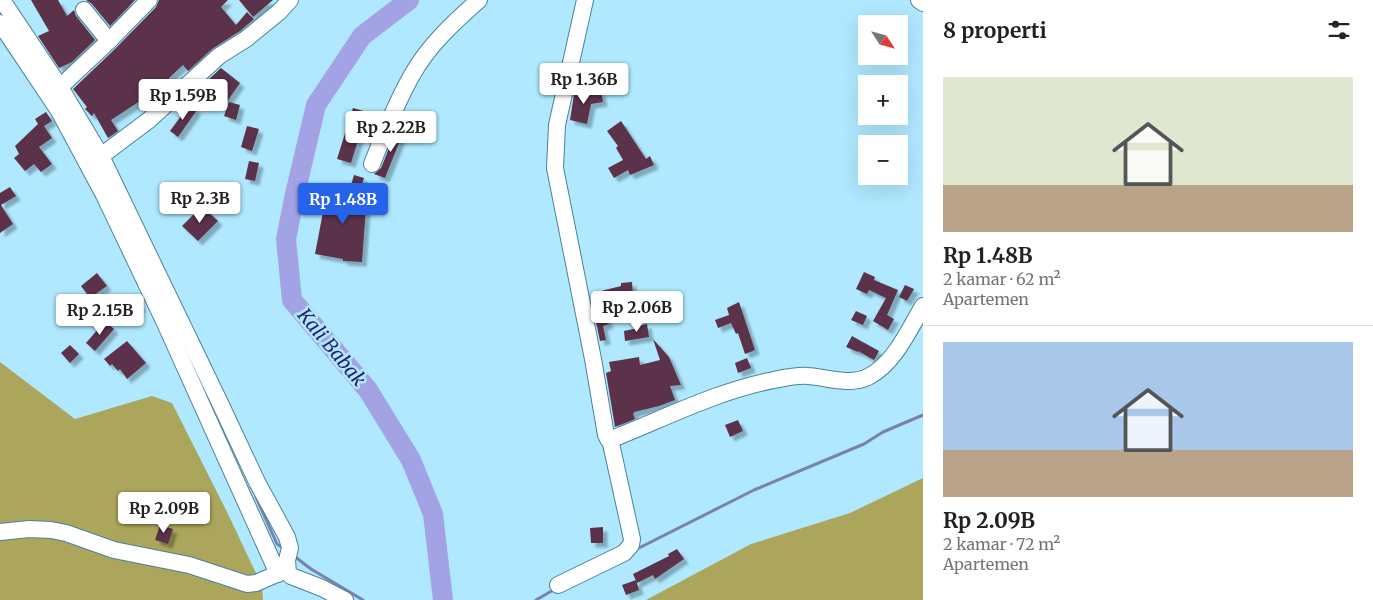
<!DOCTYPE html>
<html lang="id">
<meta charset="utf-8">
<style>
:root{--surface:#fff;--page:#f6f6f6;--text:#202124;--muted:#757577;--line:#e0e0e0;--accent:#2563eb}
body{margin:0;font-family:Merriweather,serif;background:var(--page);color:var(--text);height:100vh;display:flex;flex-direction:column;font-size:19px;white-space:nowrap}
*{box-sizing:border-box;margin:0}
p{font-size:16px;color:var(--muted)}
.icon{flex:none;width:28px;height:28px;fill:none;stroke:currentColor;stroke-width:2;stroke-linecap:round;stroke-linejoin:round}
.map{position:relative;flex:1;overflow:hidden}
.side{display:flex;flex-direction:column;background:var(--surface);width:450px}
.side>*{flex:none}
.needle{width:32px;rotate:126deg}
.controls{position:absolute;left:858px;top:15px;display:grid;gap:10px}
.controls a{display:grid;place-items:center;width:50px;height:50px;border-radius:0px;background:var(--surface);box-shadow:0 5px 20px #0002;font-size:25px}
.price{position:absolute;translate:-50% -42px;padding:0 11px;border-radius:5px;background:#fff;color:#222;font-size:16px;line-height:32px;filter:drop-shadow(0 1px 2px #0008)}
.price::after{content:'';position:absolute;left:50%;top:30px;width:15px;height:11px;margin-left:-8px;background:inherit;clip-path:polygon(0 0,100% 0,50% 100%)}
.price.current{background:var(--accent);color:#fff}
ul{padding:0;list-style:none}
li{display:grid;align-content:center;gap:10px;height:265px;padding:0 20px}
li+li{border-top:1px solid var(--line)}
li span{display:grid;place-items:center;height:155px;border-radius:0px;color:#555}
li>.icon{margin-inline-start:auto}
span .icon{width:90px;height:90px;fill:#fffc;stroke-width:1}
li b{font-size:21px}
h2{display:flex;justify-content:space-between;align-items:center;height:60px;padding:0 20px;font-size:21px}
main{display:flex;flex:1;min-height:0}
.map>svg:first-child{display:block}
.forest{fill:#aca65c}
.lines{fill:none;stroke-linecap:round;stroke-linejoin:round}
.stream{stroke:#7a80b2;stroke-width:3}
.river{stroke:#a3a2e5;stroke-width:20}
.building{fill:#5b334b;filter:url(#shadow)}
.minor-casing{stroke:#4b8297;stroke-width:18}
.minor{stroke:#fff;stroke-width:16}
.labels{text-anchor:middle;stroke-width:5;stroke-linejoin:round;paint-order:stroke}
.water-label{font-size:19px;font-style:italic;fill:#2b1c69;stroke:#afe8ff}
</style>
<main>
<div class="map">
<svg width="923" height="600" viewBox="0 0 923 600">
<defs>
<filter id="shadow"><feDropShadow dx="4.5" dy="4.5" stdDeviation="1" flood-color="#0004"/></filter>
</defs>
<rect width="100%" height="100%" fill="#afe8ff"/>
<g class="forest">
<polygon points="0,362 75,419 152,396 172,403 227,512 262,586 263,600 0,600"/>
<polygon points="923,478 923,600 646,600 751,544 850,513"/>
</g>
<g class="lines">
<g class="stream">
<polyline points="256,497 277,544 283,548"/>
<polyline points="635,550 754,490 864,444 883,432 923,415"/>
<polyline points="294,556 311,569 363,600"/>
<polyline points="536,600 555,589"/>
</g>
<polyline class="river" points="409,0 362,36 316,105 295,194 286,239 292,300 368,390 411,460 433,514 443,600"/>
</g>
<g class="building">
<polygon points="31,0 58,0 67,16 74,10 76,16 95,40 72,62 59,68 38,36 49,31"/>
<polygon points="86,0 135,0 110,26 92,4"/>
<polygon points="159,0 228,0 221,7 236,25 247,12 254,19 240,31 212,49 188,71 183,65 169,78 174,84 146,109 140,101 111,120 118,131 108,138 94,113 92,116 85,109 87,107 73,89 116,48 156,7"/>
<polygon points="239,0 273,0 253,17"/>
<polygon points="221,68 240,83 226,103 206,89 200,97 194,93"/>
<polygon points="575,88 581,88 581,94 601,91 603,102 591,104 587,124 570,120"/>
<polygon points="229,102 240,105 236,120 224,116"/>
<polygon points="189,105 197,110 178,137 170,131"/>
<polygon points="353,108 367,112 351,163 337,159"/>
<polygon points="46,112 52,121 44,126 52,138 39,147 52,164 41,172 34,164 25,171 14,158 19,154 15,146 38,124 35,119"/>
<polygon points="621,121 646,159 650,156 654,165 630,175 628,170 614,178 608,168 623,160 616,148 618,146 607,131"/>
<polygon points="247,126 259,129 252,151 241,147"/>
<polygon points="398,126 405,128 385,178 374,174 381,168"/>
<polygon points="249,161 259,163 255,181 245,179"/>
<polygon points="354,175 364,178 355,208 366,208 362,262 343,261 343,259 315,254 327,191 348,195"/>
<polygon points="10,187 16,196 1,205 13,224 0,233 0,193"/>
<polygon points="202,206 218,221 198,241 182,226"/>
<polygon points="864,272 875,277 874,280 898,290 887,315 894,319 888,330 873,321 886,298 869,290 867,294 856,289"/>
<polygon points="97,273 107,286 90,298 81,286"/>
<polygon points="632,282 633,295 631,295 632,305 606,308 601,291 621,286 621,283"/>
<polygon points="905,285 914,289 907,301 899,297"/>
<polygon points="132,295 141,307 130,315 121,303"/>
<polygon points="739,302 755,350 745,354 738,333 736,334 731,323 718,328 715,320 729,315 727,308"/>
<polygon points="856,311 867,316 863,325 851,320"/>
<polygon points="606,314 609,324 603,326 606,340 600,341 595,317"/>
<polygon points="105,321 114,329 95,351 86,343"/>
<polygon points="647,324 649,337 625,341 624,331 638,328 637,326"/>
<polygon points="852,336 879,351 874,360 858,351 858,352 846,347"/>
<polygon points="653,339 669,357 681,385 670,386 675,400 659,406 634,412 634,413 633,414 635,419 615,427 606,373 611,371 609,362 639,357 640,365 660,360"/>
<polygon points="127,341 146,363 127,379 120,369 118,371 112,364 110,366 104,359"/>
<polygon points="70,345 79,354 70,363 61,353"/>
<polygon points="747,358 751,368 738,373 735,363"/>
<polygon points="738,420 743,431 730,437 725,425"/>
<polygon points="160,525 173,529 168,544 155,540"/>
<polygon points="603,527 603,543 591,543 590,528"/>
<polygon points="677,549 684,559 655,579 653,575 637,583 633,574 669,556 668,554"/>
<polygon points="636,580 639,590 626,595 622,585"/>
</g>
<g class="lines">
<g class="minor-casing">
<g id="minor">
<polyline points="2,0 60,87 101,156 220,403 257,482 287,537 290,548 287,560 288,573 291,576 322,588 345,600"/>
<path d="M585 0 557 125 555 168 593 359 606 435 608 439H612C665 418 717 391 774 380 784 378 797 375 808 376 826 377 850 386 868 377 894 364 909 330 923 306"/>
<polyline points="919,0 923,3"/>
<polyline points="84,10 109,41"/>
<polyline points="0,23 59,111 104,195 164,321 278,574"/>
<polyline points="60,87 109,41 149,0"/>
<polyline points="93,161 101,156 149,120 219,56 246,39 279,12 290,0"/>
<path d="M372 164C384 134 396 103 412 75 428 46 454 22 479 0"/>
<polyline points="0,532 29,529 51,530 66,533 114,550 189,565 247,584 256,583 286,570"/>
<polyline points="558,585 624,553 631,545 632,539 610,439"/>
</g>
</g>
<use href="#minor" class="minor"/>
</g>
<g class="labels">
<g class="water-label">
<text transform="translate(332 347) rotate(50)" y="7">Kali Babak</text>
</g>
</g>
</svg>
<div class="controls">
<a><svg class="needle" viewBox="-14 -14 28 28"><path d="M0-13l5 13h-10z" fill="#e53935"/><path d="M0 13l5-13h-10z" fill="#757577"/></svg></a>
<a>+</a>
<a>−</a>
</div>
<b class="price" style="left:584px;top:105px">Rp 1.36B</b>
<b class="price" style="left:183px;top:121px">Rp 1.59B</b>
<b class="price" style="left:391px;top:153px">Rp 2.22B</b>
<b class="price" style="left:200px;top:224px">Rp 2.3B</b>
<b class="price current" style="left:343px;top:225px">Rp 1.48B</b>
<b class="price" style="left:637px;top:333px">Rp 2.06B</b>
<b class="price" style="left:100px;top:336px">Rp 2.15B</b>
<b class="price" style="left:164px;top:534px">Rp 2.09B</b>
</div>
<section class="side">
<h2>8 properti<svg class="icon" aria-label="filters" viewBox="0 0 24 24"><path d="M4 7h16M4 17h16"/><circle cx="9" cy="7" r="2"/><circle cx="15" cy="17" r="2"/></svg></h2>
<ul>
<li><span style="background:linear-gradient(#dfe7d0 70%,#b9a48a 0)"><svg class="icon" aria-label="home" viewBox="0 0 24 24"><path d="M3 11l9-7 9 7M6 9v11h12V9"/></svg></span><div><b>Rp 1.48B</b><p>2 kamar · 62 m²</p><p>Apartemen</p></div></li>
<li><span style="background:linear-gradient(#a9c7e8 70%,#b9a48a 0)"><svg class="icon" aria-label="home" viewBox="0 0 24 24"><path d="M3 11l9-7 9 7M6 9v11h12V9"/></svg></span><div><b>Rp 2.09B</b><p>2 kamar · 72 m²</p><p>Apartemen</p></div></li>
</ul>
</section>
</main>
